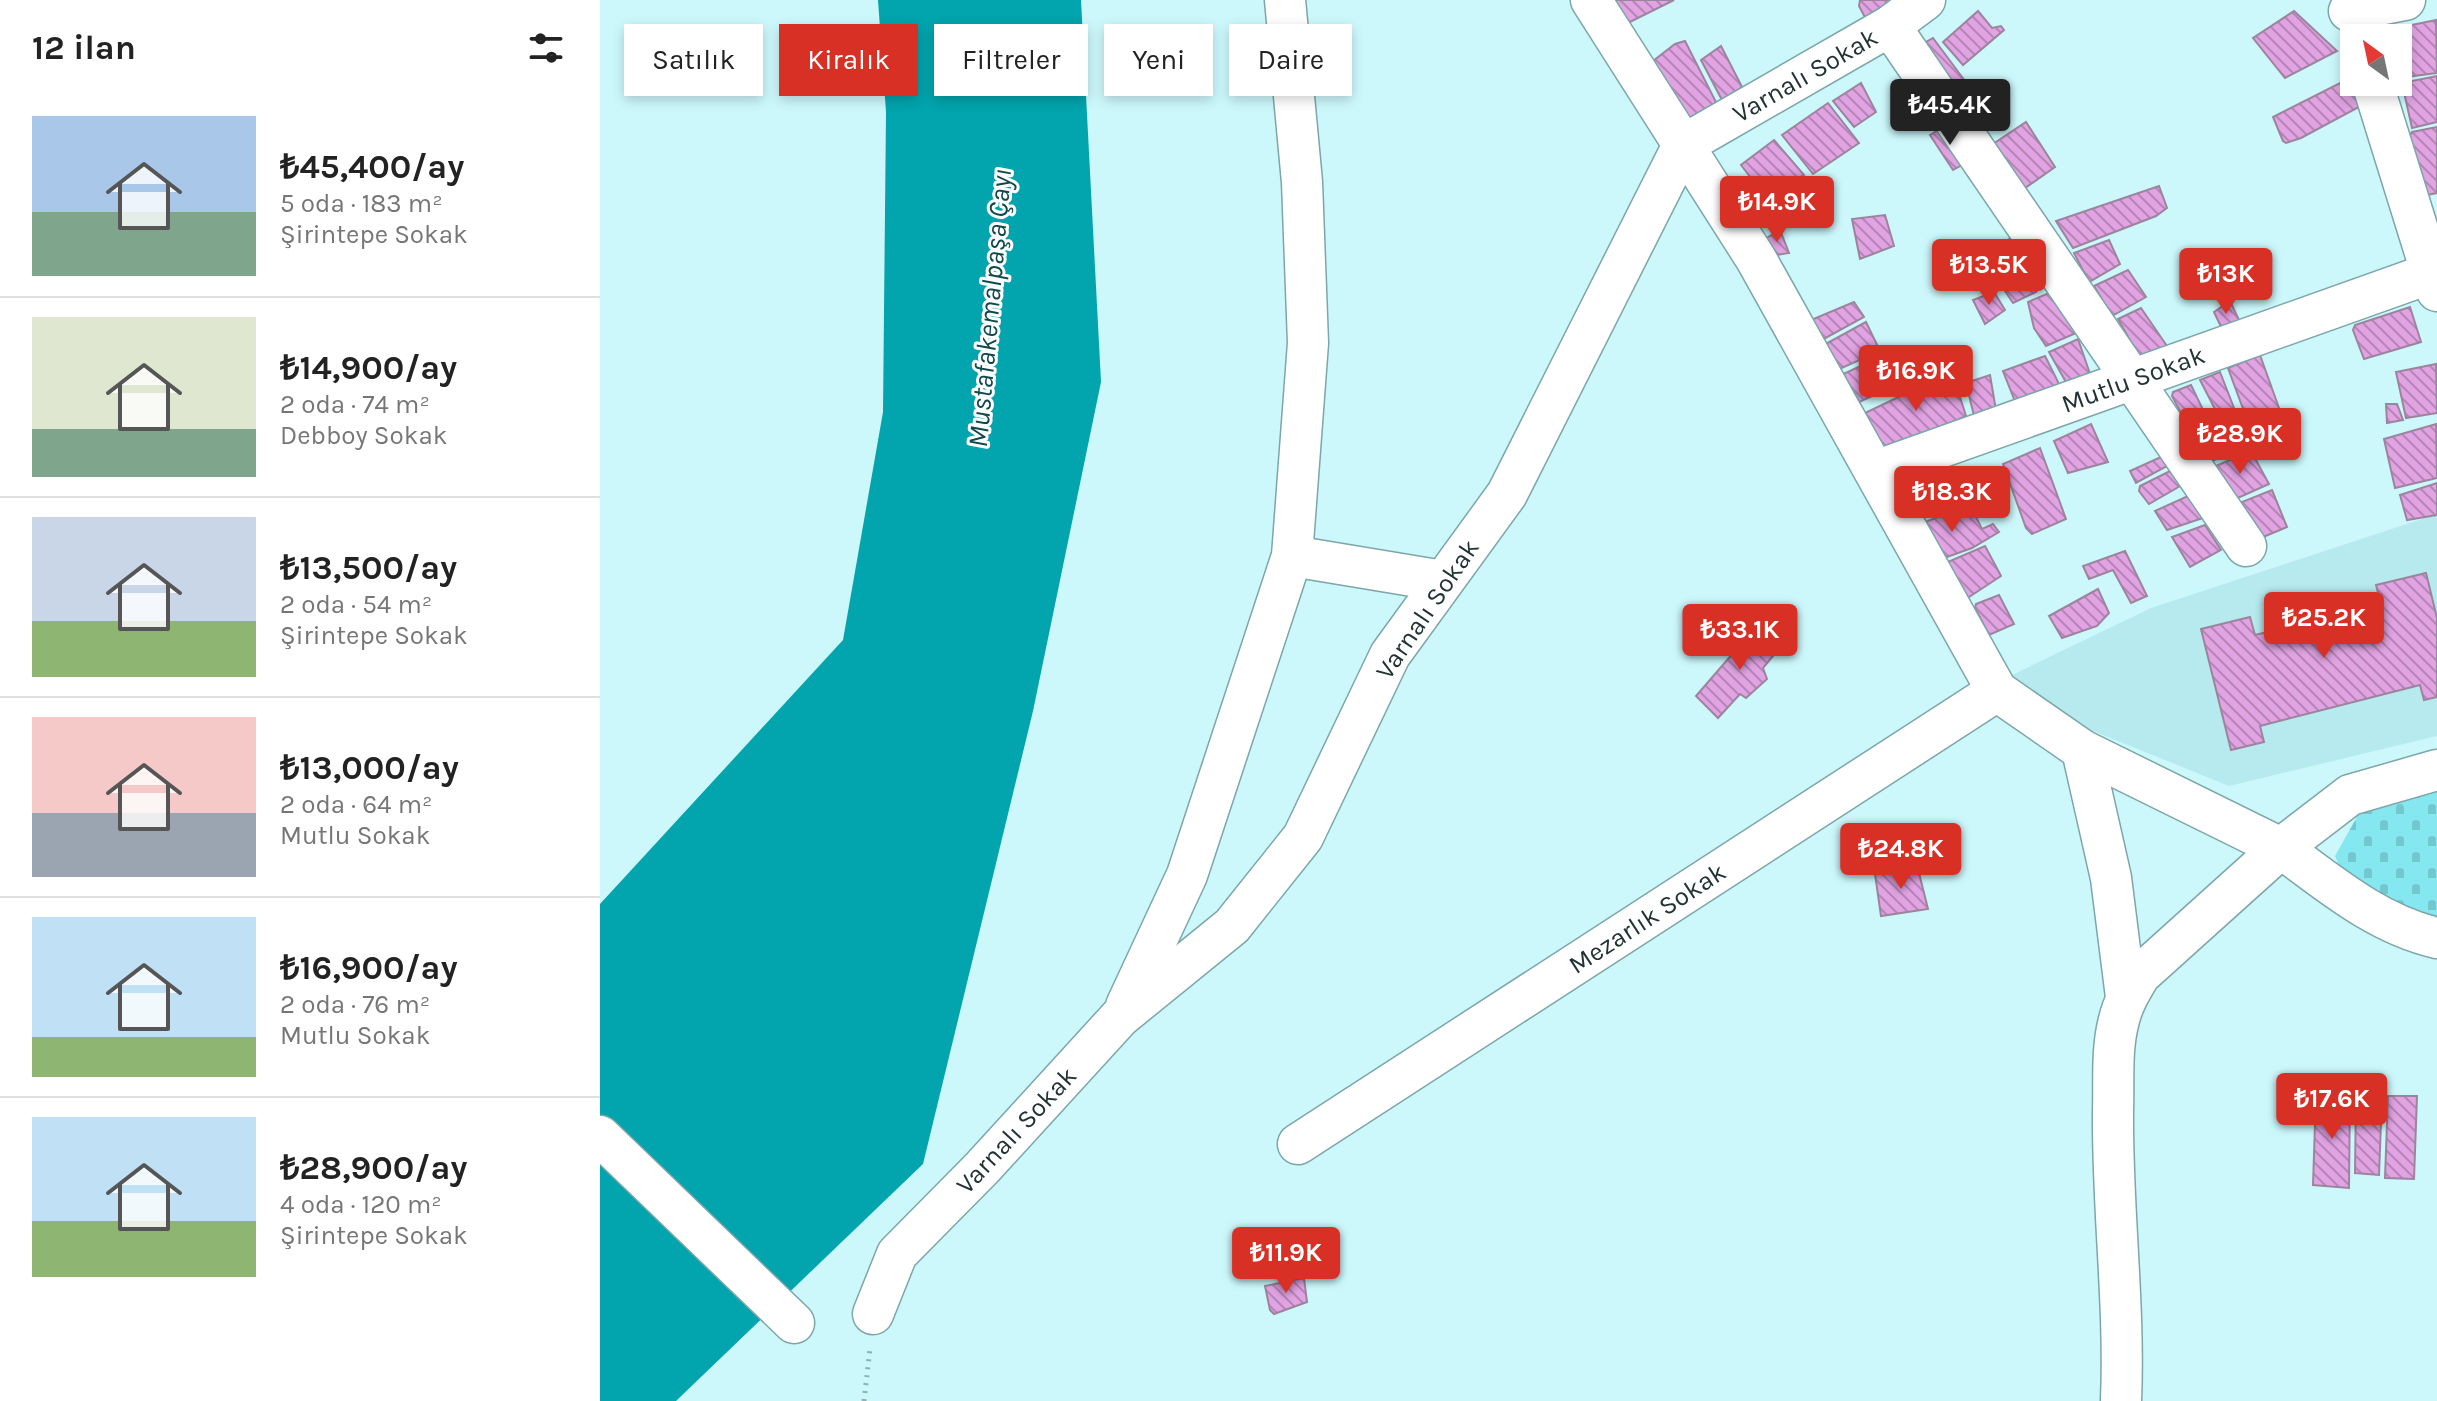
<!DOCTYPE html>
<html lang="tr">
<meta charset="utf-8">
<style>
:root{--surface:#fff;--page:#f6f6f6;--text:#222;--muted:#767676;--line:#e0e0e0;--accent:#d93025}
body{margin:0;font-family:Karla,sans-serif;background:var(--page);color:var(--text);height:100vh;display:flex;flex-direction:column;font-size:30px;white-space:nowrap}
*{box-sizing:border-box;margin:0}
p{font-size:26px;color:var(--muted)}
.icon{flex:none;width:44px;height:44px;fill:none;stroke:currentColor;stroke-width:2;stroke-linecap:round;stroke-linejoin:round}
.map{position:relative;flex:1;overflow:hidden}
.drawer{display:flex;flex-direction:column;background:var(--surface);width:600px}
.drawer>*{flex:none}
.hud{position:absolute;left:24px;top:24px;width:760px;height:72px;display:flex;gap:16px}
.needle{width:52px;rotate:327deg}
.fabs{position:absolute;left:1740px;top:24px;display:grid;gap:16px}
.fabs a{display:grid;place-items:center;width:72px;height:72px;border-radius:0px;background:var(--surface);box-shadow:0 4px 12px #0003;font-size:40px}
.price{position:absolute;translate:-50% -68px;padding:0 18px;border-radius:8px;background:var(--accent);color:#fff;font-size:26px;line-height:52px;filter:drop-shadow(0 2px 4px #0008)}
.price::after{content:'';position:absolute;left:50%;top:48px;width:24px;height:18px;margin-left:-12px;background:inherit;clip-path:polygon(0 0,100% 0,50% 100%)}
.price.selected{background:#222;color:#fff}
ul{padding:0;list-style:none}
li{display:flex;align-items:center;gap:24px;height:200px;padding:0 32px}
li+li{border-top:2px solid var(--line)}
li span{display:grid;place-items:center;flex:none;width:224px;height:160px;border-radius:0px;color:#555}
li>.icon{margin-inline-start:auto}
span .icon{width:96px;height:96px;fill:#fffc;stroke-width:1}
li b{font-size:34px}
h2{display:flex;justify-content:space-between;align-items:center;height:96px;padding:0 32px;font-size:34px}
.tag{padding:0 28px;border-radius:0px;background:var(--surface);box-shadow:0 4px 12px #0003;font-size:28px;line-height:72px}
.tag.selected{background:var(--accent);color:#fff}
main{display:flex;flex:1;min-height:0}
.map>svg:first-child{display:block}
.built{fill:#b6eaef}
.cemetery{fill:url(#cemetery-stones)}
.water{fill:#02a4ad}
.building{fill:url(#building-back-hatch);stroke:#9c849c;stroke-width:2}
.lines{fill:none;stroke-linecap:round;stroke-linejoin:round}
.minor-casing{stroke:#7da6a9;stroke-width:43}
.path{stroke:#8eb1b3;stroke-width:5;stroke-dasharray:2 6;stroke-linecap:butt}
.minor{stroke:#fff;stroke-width:40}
.labels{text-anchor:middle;stroke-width:6;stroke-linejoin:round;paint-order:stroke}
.street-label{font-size:26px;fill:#223334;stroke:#fff}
.water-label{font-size:28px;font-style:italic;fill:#10494d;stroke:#fff}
</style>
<main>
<section class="drawer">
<h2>12 ilan<svg class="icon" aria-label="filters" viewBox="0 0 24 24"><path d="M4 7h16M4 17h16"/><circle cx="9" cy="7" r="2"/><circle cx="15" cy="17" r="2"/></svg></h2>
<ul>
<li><span style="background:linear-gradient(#a9c7e8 60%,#7fa58c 0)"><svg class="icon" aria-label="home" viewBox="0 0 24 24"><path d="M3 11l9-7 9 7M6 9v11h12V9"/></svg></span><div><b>₺45,400/ay</b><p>5 oda · 183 m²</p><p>Şirintepe Sokak</p></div></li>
<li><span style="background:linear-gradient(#dfe7d0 70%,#7fa58c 0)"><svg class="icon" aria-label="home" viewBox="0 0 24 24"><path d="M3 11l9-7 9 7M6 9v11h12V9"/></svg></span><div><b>₺14,900/ay</b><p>2 oda · 74 m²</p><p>Debboy Sokak</p></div></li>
<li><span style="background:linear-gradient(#c9d6e8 65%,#8fb573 0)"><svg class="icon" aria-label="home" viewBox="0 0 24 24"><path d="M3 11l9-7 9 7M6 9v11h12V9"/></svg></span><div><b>₺13,500/ay</b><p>2 oda · 54 m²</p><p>Şirintepe Sokak</p></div></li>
<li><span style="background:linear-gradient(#f6c9c9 60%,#9aa5b1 0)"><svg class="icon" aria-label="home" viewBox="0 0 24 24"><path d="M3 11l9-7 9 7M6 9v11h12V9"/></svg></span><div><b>₺13,000/ay</b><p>2 oda · 64 m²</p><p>Mutlu Sokak</p></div></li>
<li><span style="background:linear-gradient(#bfe0f5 75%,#8fb573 0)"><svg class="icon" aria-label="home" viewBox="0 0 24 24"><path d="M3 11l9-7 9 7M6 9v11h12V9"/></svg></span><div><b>₺16,900/ay</b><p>2 oda · 76 m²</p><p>Mutlu Sokak</p></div></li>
<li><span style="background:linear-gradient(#bfe0f5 65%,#8fb573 0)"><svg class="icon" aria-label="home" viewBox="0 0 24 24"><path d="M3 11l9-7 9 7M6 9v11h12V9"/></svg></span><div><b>₺28,900/ay</b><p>4 oda · 120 m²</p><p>Şirintepe Sokak</p></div></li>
</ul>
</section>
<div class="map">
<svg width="1837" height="1401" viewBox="0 0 1837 1401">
<defs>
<pattern id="cemetery-stones" width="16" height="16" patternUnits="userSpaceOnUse" patternTransform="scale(2)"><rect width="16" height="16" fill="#85e7ef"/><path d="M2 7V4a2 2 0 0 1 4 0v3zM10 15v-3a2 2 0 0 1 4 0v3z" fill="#73c7ce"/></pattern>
<pattern id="building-back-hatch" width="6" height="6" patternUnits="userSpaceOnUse" patternTransform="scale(2)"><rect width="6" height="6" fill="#e1a3e2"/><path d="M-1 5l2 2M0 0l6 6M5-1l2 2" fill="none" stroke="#b685b8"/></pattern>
</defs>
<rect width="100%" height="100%" fill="#ccf8fc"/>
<polygon class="built" points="1837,514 1837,736 1629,786 1456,716 1412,675 1551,608"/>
<polygon class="cemetery" points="1837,788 1837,917 1797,909 1748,887 1735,856 1763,806"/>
<polygon class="water" points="278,0 481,0 501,382 433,711 323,1164 76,1401 0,1401 0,904 243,640 283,412 286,112"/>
<g class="building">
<polygon points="1015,0 1074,0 1028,23"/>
<polygon points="1260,0 1316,0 1268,23 1259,6"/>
<polygon points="1378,11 1392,28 1401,26 1404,30 1363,65 1343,42"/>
<polygon points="1694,11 1737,51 1685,78 1653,38"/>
<polygon points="1836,20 1837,73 1798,78 1798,38 1787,38 1787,30"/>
<polygon points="1333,38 1368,85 1356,95 1315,48"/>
<polygon points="1085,41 1119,108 1077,132 1044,68 1075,44"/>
<polygon points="1121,46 1142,87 1122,100 1101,60"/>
<polygon points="1754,76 1772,100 1701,138 1686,143 1683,141 1673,117"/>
<polygon points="1837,76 1837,122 1812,128 1802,83"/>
<polygon points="1261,83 1276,112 1254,127 1233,101"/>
<polygon points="1228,103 1259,143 1213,174 1182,135"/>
<polygon points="1426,122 1455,167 1418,193 1387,148"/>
<polygon points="1348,124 1371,160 1353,170 1330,135"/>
<polygon points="1837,127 1837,193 1827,195 1809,137 1812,132"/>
<polygon points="1174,140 1204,175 1164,195 1141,165"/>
<polygon points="1559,186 1567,208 1556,216 1473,248 1456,221"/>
<polygon points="1285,215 1294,246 1260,259 1252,219"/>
<polygon points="1180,230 1189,253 1171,256 1165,239"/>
<polygon points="1416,235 1429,254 1395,276 1380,256"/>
<polygon points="1509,240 1520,264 1489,282 1474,253"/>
<polygon points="1435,258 1448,277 1436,292 1413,303 1399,282"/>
<polygon points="1528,270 1546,297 1512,316 1494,286"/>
<polygon points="1456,290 1483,330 1446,346 1434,328 1428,302"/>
<polygon points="1394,292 1405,310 1385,324 1373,300"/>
<polygon points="1630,301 1639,320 1623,331 1614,312"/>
<polygon points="1254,302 1264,317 1220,341 1211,320"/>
<polygon points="1810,307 1821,342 1764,359 1753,330 1755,325"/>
<polygon points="1541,308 1569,349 1541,360 1518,319"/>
<polygon points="1266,322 1280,351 1235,371 1222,346"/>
<polygon points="1478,339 1490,374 1467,384 1449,352"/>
<polygon points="1295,350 1308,379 1253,405 1239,376"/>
<polygon points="1660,355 1684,422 1656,433 1649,425 1628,368"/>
<polygon points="1445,356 1460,386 1416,404 1403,371"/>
<polygon points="1836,364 1837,413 1806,418 1796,372"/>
<polygon points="1620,372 1634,408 1618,415 1600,380"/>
<polygon points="1390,375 1397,416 1375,420 1366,383"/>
<polygon points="1354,378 1366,416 1324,435 1281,447 1263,414 1309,392"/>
<polygon points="1591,385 1607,418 1589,428 1572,396 1573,392"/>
<polygon points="1786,404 1797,404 1803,420 1787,423"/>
<polygon points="1636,413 1649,446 1607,463 1593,431"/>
<polygon points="1491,424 1508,462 1468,473 1454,441"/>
<polygon points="1836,424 1837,478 1795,488 1784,439"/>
<polygon points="1440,448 1466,519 1432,534 1426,528 1403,464"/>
<polygon points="1651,451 1669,484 1629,502 1611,468"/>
<polygon points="1563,456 1569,465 1536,483 1530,471"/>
<polygon points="1397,467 1405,486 1327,514 1321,495"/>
<polygon points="1572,470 1582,485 1549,504 1539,491 1540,486"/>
<polygon points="1837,483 1837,515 1807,520 1800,495"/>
<polygon points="1672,490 1687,527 1649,543 1632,506"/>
<polygon points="1588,496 1603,518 1567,530 1555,511"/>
<polygon points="1370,505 1382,529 1393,524 1399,532 1372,548 1330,563 1312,527"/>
<polygon points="1605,525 1621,550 1590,567 1572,537"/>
<polygon points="1385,546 1401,576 1366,599 1336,567"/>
<polygon points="1525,551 1547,596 1531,603 1513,570 1489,579 1483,566"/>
<polygon points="1826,573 1837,618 1837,697 1824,700 1820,685 1660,726 1664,742 1631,750 1601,629 1650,617 1655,635 1781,604 1776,585"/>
<polygon points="1498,589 1509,613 1497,626 1462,638 1449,616"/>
<polygon points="1399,595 1414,624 1389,635 1375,608 1376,604"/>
<polygon points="1162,624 1182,645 1163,668 1167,679 1146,698 1140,694 1118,718 1096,696 1153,630"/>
<polygon points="1317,865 1328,909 1281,916 1275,874"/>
<polygon points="1716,1094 1750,1095 1749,1188 1713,1185"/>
<polygon points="1756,1095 1782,1096 1779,1175 1755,1173"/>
<polygon points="1788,1096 1817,1096 1814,1179 1785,1178"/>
<polygon points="704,1278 707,1302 674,1314 670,1310 665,1286"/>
</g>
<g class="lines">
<g class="minor-casing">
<g id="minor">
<polyline points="991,0 1156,259 1397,691 1482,750 1681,848 1750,795 1837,770"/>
<polyline points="1749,11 1805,0"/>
<polyline points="1290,26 1646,546"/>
<polyline points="1772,82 1837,291"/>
<polyline points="1275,471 1837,271"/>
<polyline points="692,556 843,581"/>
<polyline points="1482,750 1511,878 1526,997"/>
<polyline points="526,1006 587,875 692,556 708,343 702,182 685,0"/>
<polyline points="0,1136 194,1323"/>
<polyline points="698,1144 1397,691"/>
<polyline points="273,1314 297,1254 382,1168 520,1017 632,926 703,837 790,655 907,494 1083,145 1290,26 1325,0"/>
<path d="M1521 1401C1525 1304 1512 1208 1513 1112 1514 1082 1511 1049 1519 1020 1523 1003 1531 990 1540 975L1681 848C1730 884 1777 924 1837 938"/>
</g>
</g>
<polyline class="path" points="264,1401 270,1349"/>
<use href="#minor" class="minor"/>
</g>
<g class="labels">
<g class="street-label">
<text transform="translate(1205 75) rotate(-30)" y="9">Varnalı Sokak</text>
<text transform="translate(1533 379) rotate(-20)" y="9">Mutlu Sokak</text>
<text transform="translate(827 609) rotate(-56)" y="9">Varnalı Sokak</text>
<text transform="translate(1047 918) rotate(-33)" y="9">Mezarlık Sokak</text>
<text transform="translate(416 1130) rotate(-47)" y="9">Varnalı Sokak</text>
</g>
<g class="water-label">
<text transform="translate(389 308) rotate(-85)" y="10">Mustafakemalpaşa Çayı</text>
</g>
</g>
</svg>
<div class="fabs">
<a><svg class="needle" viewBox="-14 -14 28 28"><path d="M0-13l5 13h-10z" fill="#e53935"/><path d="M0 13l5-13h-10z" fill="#767676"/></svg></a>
</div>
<b class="price selected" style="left:1350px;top:147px">₺45.4K</b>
<b class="price" style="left:1177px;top:244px">₺14.9K</b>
<b class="price" style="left:1389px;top:307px">₺13.5K</b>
<b class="price" style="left:1626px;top:316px">₺13K</b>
<b class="price" style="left:1316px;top:413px">₺16.9K</b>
<b class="price" style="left:1640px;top:476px">₺28.9K</b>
<b class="price" style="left:1352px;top:534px">₺18.3K</b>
<b class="price" style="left:1724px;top:660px">₺25.2K</b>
<b class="price" style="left:1140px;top:672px">₺33.1K</b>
<b class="price" style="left:1301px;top:891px">₺24.8K</b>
<b class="price" style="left:1732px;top:1141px">₺17.6K</b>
<b class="price" style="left:686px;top:1295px">₺11.9K</b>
<div class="hud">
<a class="tag">Satılık</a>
<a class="tag selected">Kiralık</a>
<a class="tag">Filtreler</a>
<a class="tag">Yeni</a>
<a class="tag">Daire</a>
</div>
</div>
</main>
